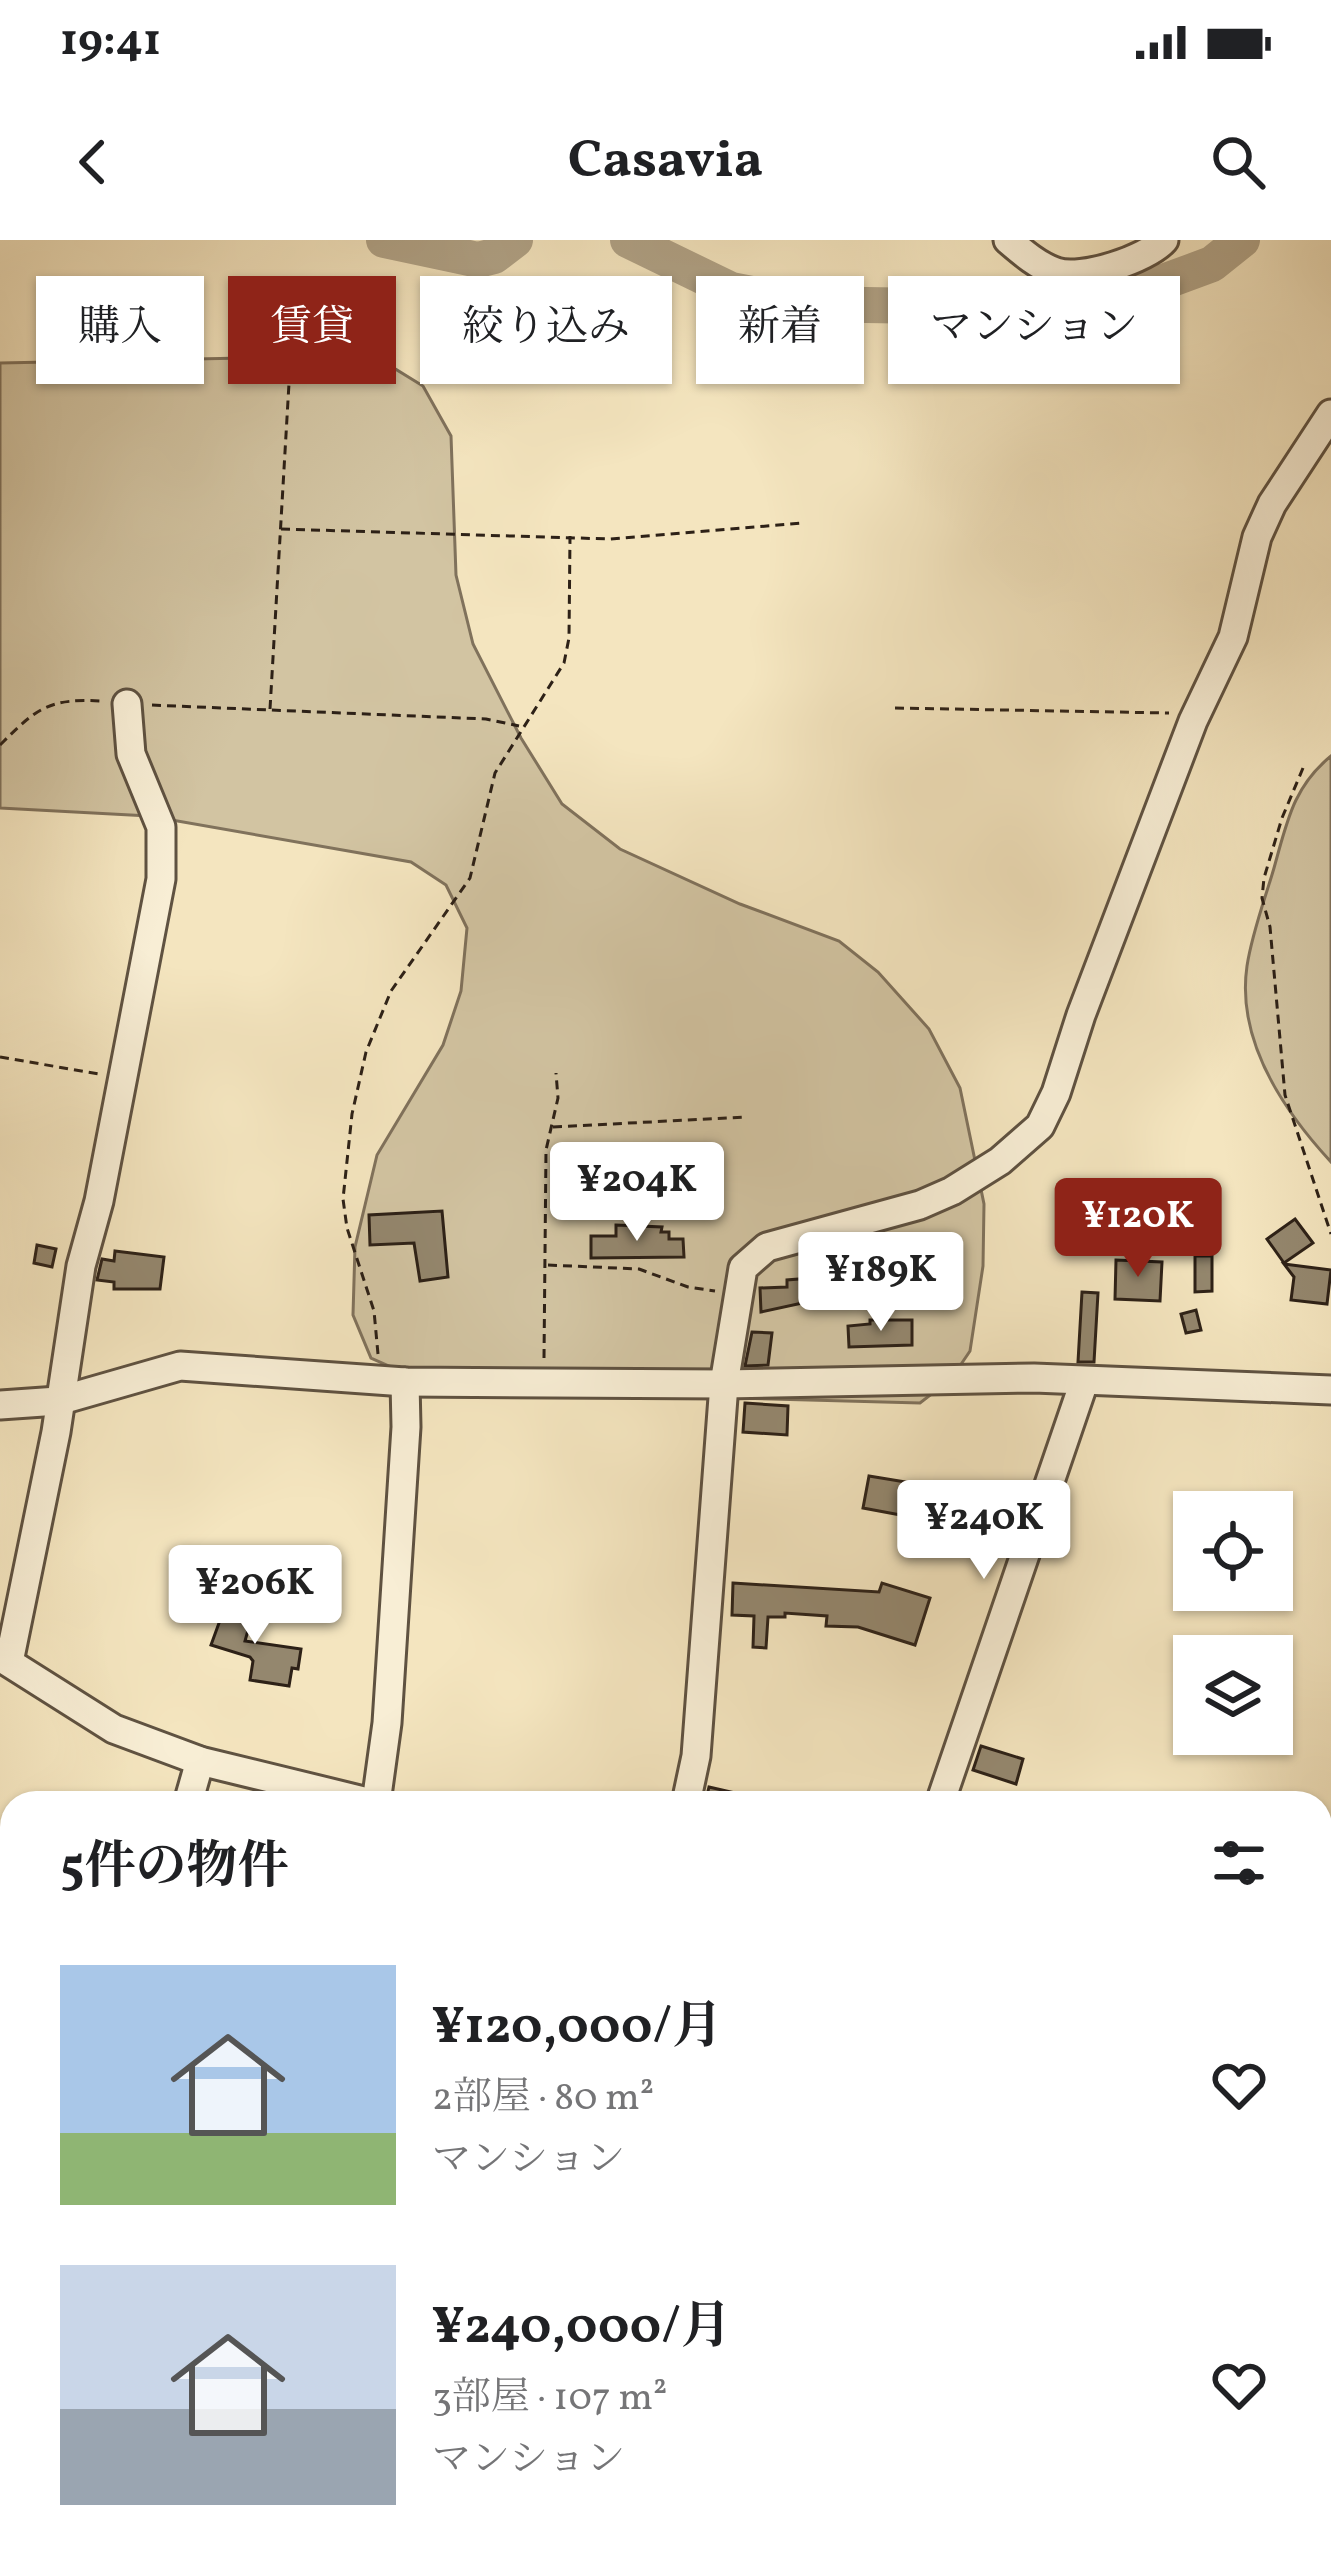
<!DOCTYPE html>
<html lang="ja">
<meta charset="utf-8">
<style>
:root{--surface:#fff;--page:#f6f6f6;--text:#202124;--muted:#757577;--accent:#8f2418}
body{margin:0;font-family:Vollkorn,"Noto Serif JP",serif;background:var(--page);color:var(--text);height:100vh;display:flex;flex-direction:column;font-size:45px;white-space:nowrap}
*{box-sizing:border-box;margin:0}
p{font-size:39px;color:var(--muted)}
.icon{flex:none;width:66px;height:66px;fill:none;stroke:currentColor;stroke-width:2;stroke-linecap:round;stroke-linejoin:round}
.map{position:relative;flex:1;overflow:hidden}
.side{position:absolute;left:0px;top:1551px;width:1332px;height:771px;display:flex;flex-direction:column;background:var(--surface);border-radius:36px 36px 0 0;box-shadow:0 3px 9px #0004}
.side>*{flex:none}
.guide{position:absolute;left:36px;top:36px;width:1260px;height:108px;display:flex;gap:24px}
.buttons{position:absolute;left:1173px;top:1251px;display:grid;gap:24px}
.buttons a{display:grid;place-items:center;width:120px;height:120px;border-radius:0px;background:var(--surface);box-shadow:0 3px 9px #0004;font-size:60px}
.price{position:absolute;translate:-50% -102px;padding:0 27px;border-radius:12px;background:#fff;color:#222;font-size:39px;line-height:78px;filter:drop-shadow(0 3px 6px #0008)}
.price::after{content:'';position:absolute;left:50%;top:72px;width:36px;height:27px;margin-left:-18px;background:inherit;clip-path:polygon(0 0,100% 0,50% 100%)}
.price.current{background:var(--accent);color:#fff}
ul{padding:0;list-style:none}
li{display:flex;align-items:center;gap:36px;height:300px;padding:0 60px}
li span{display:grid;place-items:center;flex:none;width:336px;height:240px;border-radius:0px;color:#555}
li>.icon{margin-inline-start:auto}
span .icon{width:144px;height:144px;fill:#fffc;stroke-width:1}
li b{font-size:51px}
h2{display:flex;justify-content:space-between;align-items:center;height:144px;padding:0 60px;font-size:51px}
.tag{padding:0 42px;border-radius:0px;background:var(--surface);box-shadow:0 3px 9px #0004;font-size:42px;line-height:108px}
.tag.current{background:var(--accent);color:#fff}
.status{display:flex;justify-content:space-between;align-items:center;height:84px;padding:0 60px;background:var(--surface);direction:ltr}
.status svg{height:33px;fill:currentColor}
header{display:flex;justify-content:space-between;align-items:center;height:156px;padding:0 60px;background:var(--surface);font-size:54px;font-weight:700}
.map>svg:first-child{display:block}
.green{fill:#d2c4a2;stroke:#80725c;stroke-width:3}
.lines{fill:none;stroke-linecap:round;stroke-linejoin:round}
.river{stroke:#b0a286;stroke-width:36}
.building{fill:#94876e;stroke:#2d2117;stroke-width:3}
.minor-casing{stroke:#5f5241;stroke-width:33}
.path{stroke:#2d2117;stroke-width:3;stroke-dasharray:9 6;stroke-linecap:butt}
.minor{stroke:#f8eed5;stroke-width:27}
</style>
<div class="status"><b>19:41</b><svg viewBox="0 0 49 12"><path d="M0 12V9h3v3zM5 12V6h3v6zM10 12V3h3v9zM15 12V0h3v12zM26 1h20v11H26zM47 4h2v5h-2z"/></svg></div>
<header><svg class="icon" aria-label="back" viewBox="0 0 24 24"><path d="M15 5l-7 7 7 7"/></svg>Casavia<svg class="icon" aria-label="search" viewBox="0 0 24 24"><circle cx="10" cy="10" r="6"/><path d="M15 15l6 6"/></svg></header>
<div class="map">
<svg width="1331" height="2321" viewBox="0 0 1331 2321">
<rect width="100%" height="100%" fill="#f4e5bf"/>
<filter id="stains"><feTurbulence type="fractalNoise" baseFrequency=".00167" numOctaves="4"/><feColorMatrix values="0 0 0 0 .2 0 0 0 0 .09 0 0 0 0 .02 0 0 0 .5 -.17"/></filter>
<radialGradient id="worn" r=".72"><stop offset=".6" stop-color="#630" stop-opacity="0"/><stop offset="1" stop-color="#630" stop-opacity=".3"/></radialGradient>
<g class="green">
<polygon points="341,112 392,127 423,146 451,196 456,335 473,404 521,498 562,564 620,609 740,664 839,701 878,732 929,789 960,848 984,964 983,1026 970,1111 951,1139 920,1163 510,1152 423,1141 371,1118 353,1075 355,1007 377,915 443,805 461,751 467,688 446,645 411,622 149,576 0,568 0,123 295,117"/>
<path d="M1331 516V922C1283 870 1236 801 1247 726 1252 693 1265 659 1274 628 1287 582 1293 547 1331 516Z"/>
</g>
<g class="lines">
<g class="river">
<polyline points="384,0 478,20 494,16 515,0"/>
<polyline points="628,0 731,50 805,64 927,66 975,85 1023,92 1045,88 1074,59 1166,41 1212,24 1242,0"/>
</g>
</g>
<g class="building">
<polygon points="442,971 448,1037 420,1041 414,1003 370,1005 369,975"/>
<polygon points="1295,979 1313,1003 1284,1023 1267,999"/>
<polygon points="616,985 662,987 661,992 669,992 669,999 683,999 684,1017 591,1018 591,996 616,996"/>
<polygon points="37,1005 56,1009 52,1027 34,1023"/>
<polygon points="115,1011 164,1017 160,1049 114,1049 114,1042 97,1040 102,1019 114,1021"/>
<polygon points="1195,1016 1212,1016 1212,1051 1195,1052"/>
<polygon points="1116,1020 1162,1022 1160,1061 1115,1059"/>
<polygon points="1284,1024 1331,1030 1327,1064 1291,1060 1294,1037"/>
<polygon points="836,1036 839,1055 761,1072 760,1048 787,1047 787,1040"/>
<polygon points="1082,1052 1098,1053 1094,1122 1078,1122"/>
<polygon points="1196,1070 1201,1090 1186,1093 1181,1074"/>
<polygon points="870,1080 912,1080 912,1105 849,1107 848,1086 870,1084"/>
<polygon points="752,1092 772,1093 768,1125 745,1126"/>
<polygon points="745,1163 788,1166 787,1195 743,1192"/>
<polygon points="869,1236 1015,1260 1009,1295 998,1293 996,1300 980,1297 981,1290 863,1268"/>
<polygon points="733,1343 879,1352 882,1343 930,1358 915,1405 858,1387 826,1386 827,1376 785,1373 785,1377 768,1377 766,1408 753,1407 754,1376 732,1375"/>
<polygon points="227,1361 254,1369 245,1401 301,1409 298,1429 292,1428 289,1446 250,1440 253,1421 250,1417 211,1405"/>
<polygon points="981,1506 1023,1519 1016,1544 973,1530"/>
<polygon points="709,1547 752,1557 751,1563 705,1563"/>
</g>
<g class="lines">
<g class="minor-casing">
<g id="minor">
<path d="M1008 0C1022 12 1038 26 1056 32 1081 41 1147 19 1164 0"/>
<polyline points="0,1165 58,1161 180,1126 405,1142 724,1144 1034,1138 1331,1150"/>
<polyline points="0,1417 114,1489 200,1521 372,1563"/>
<polyline points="9,1422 56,1192 81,1026 99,961 161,639 161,587 131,514 127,464"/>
<polyline points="188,1563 200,1521"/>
<polyline points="376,1563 387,1483 406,1187 405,1142"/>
<polyline points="686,1563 696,1516 724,1144 743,1028 767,1007 920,965 952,951 1000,921 1040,886 1056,853 1081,775 1193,481 1233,397 1257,297 1272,264 1331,174"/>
<polyline points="940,1563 1084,1142"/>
<polyline points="1320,1787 1331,1790"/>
<polyline points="0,1908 12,1920"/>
<polyline points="407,2310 417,2321"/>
<polyline points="962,2310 984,2321"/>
<polyline points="867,2321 874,2310"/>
</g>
</g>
<g class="path">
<polyline points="281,289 610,299 803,283"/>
<polyline points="152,465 486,479 519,486"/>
<polyline points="895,468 1169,473"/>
<polyline points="270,469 292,92"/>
<path d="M0 505C36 469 48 458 101 461"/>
<polyline points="1303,528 1282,578 1264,638 1262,658 1270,687 1285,855 1331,994"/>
<polyline points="0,817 99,834"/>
<polyline points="553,887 746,877"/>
<polyline points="548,1025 639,1029 688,1047 715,1051"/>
<polyline points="378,1114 374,1071 347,988 343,959 352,874 366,812 391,751 470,638 495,533 564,423 569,398 570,296"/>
<polyline points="544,1118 546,910 558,858 556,833"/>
<polyline points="30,2321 38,2310"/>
</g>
<use href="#minor" class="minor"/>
</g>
<rect width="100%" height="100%" filter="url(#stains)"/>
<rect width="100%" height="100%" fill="url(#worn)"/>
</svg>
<div class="buttons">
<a><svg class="icon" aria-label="locate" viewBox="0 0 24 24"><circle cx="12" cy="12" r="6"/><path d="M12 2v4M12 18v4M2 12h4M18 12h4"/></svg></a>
<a><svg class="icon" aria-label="layers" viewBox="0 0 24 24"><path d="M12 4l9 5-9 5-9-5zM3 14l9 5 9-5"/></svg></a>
</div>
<b class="price" style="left:637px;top:1004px">¥204K</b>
<b class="price current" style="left:1138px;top:1040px">¥120K</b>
<b class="price" style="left:881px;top:1094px">¥189K</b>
<b class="price" style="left:984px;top:1342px">¥240K</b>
<b class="price" style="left:255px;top:1407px">¥206K</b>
<div class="guide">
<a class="tag">購入</a>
<a class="tag current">賃貸</a>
<a class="tag">絞り込み</a>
<a class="tag">新着</a>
<a class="tag">マンション</a>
</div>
<section class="side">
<h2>5件の物件<svg class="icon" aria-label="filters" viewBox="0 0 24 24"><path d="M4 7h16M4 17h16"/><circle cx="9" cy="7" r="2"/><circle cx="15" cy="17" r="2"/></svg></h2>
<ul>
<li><span style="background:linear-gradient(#a9c7e8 70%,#8fb573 0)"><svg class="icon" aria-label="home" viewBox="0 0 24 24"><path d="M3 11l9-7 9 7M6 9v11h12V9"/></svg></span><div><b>¥120,000/月</b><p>2部屋 · 80 m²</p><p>マンション</p></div><svg class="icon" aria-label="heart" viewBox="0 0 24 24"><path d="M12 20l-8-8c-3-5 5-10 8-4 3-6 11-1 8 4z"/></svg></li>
<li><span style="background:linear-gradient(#c9d6e8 60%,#9aa5b1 0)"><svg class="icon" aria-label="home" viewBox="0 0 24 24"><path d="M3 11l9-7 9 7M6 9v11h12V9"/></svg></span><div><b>¥240,000/月</b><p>3部屋 · 107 m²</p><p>マンション</p></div><svg class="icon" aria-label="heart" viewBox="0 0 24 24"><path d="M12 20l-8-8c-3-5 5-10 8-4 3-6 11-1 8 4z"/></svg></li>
</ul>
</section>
</div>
